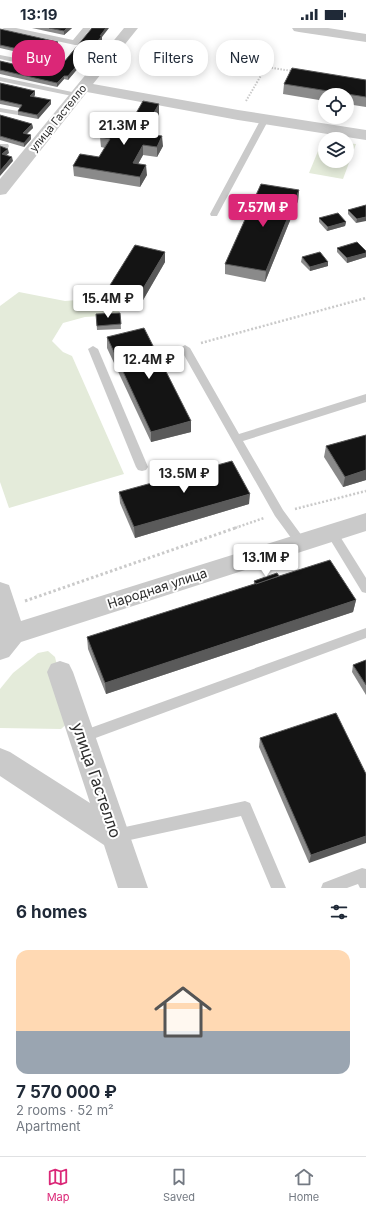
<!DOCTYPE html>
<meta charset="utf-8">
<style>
:root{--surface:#fff;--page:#f6f6f7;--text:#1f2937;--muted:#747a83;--line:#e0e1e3;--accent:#db2777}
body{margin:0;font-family:Inter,sans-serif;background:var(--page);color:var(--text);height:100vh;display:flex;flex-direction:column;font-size:15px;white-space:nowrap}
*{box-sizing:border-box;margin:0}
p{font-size:13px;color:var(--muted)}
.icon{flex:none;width:22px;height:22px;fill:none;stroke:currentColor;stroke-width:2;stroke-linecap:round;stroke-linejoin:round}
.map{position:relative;height:860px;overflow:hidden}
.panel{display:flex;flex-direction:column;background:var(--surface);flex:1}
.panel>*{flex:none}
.top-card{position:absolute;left:12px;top:12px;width:342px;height:36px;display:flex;gap:8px}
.fabs{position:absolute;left:318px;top:60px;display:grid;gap:8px}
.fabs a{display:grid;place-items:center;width:36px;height:36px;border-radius:50%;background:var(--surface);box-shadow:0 2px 10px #0003;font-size:20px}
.price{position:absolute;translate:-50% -34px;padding:0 9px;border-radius:4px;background:#fff;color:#222;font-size:13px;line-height:26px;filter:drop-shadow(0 1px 2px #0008)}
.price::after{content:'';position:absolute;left:50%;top:24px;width:12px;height:9px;margin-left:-6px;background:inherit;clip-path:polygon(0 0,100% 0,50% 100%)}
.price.current{background:var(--accent);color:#fff}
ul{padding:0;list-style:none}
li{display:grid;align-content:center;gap:8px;height:212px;padding:0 16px}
li span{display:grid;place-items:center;height:124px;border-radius:12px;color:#555}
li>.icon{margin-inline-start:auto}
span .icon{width:72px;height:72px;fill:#fffc;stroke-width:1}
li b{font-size:17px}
h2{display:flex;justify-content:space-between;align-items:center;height:48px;padding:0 16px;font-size:17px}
.chip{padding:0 14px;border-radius:16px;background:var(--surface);box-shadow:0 2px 10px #0003;font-size:14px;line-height:36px}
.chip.current{background:var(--accent);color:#fff}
.status{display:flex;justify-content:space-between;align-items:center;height:28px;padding:0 20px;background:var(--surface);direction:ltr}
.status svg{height:11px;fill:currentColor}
.tabs{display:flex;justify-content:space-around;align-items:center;height:56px;border-top:1px solid var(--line);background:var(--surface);font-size:11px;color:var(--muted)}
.tabs a{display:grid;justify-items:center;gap:2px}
.tabs .current{color:var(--accent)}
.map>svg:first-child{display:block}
.green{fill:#e4ebda}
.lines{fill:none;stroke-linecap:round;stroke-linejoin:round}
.path-far2{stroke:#cacaca;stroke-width:2;stroke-dasharray:1.5 1.5;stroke-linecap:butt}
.path-far1{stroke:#cacaca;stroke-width:2.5;stroke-dasharray:2 2;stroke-linecap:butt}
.path{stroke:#cacaca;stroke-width:3;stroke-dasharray:2.5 2.5;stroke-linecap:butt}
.service{fill:#cacaca;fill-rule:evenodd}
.minor{fill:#cacaca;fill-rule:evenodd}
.wall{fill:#8a8a8a}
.shaded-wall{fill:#5a5a5a}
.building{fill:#141414;stroke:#5a5a5a}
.labels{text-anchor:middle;stroke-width:4;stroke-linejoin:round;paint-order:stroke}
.far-street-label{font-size:11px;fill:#2d2d2d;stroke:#fff}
.street-label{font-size:13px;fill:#2d2d2d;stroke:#fff}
.near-street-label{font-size:16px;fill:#2d2d2d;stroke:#fff}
</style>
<div class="status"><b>13:19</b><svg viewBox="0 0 49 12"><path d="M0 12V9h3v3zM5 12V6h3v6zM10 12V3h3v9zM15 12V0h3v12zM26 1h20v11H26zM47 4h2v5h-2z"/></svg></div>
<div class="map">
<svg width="366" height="860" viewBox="0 0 366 860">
<rect width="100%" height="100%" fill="#fff"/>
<g class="green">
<polygon points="323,111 326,111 325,133 347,133 347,115 356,116 343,151 309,145"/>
<polygon points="19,264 65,273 90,271 105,274 119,283 119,287 85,289 63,295 52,313 63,324 72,328 124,446 9,480 0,454 0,278"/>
<polygon points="48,623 55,629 70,693 61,701 0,700 0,661 13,645 38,625"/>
</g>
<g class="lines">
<polyline class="path-far2" points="246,73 266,39 292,43"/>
<g class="path-far1">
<polyline points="201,315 366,270"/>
<polyline points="295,481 366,463"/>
<polyline points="235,500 264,490"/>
</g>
<polyline class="path" points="25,573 238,499"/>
<g class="service">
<polygon points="2,0 16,0 73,12 83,0 91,0 78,17 75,17 6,2"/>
<polygon points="0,27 31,33 32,35 28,37 0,31"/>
<polygon points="0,49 77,65 81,67 77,69 0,53"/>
<polygon points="0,80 18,83 22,85 18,87 0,84"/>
<polygon points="262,89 265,89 269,91 218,186 217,188 211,188 210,186"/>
<polygon points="0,116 8,116 9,118 8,120 0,120"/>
<polygon points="185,317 190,320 239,406 366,366 366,374 243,413 283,482 305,512 307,515 305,518 301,520 297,518 275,488 180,320"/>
<polygon points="93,318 98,321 148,439 146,442 142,443 138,442 136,439 88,321"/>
<polygon points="332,500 336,502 366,550 366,565 362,564 328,508 326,505 328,502"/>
<polygon points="366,600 366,610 82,715 77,713 75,709 77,705 82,703"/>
<polygon points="245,773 250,775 286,860 271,860 241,788 116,815 111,813 109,808 111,803 116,801"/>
<polygon points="362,840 366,841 366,860 360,860 358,856 347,860 321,860 323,855"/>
</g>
<g class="minor">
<polygon points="124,0 138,0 93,56 238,82 366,102 366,112 238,92 87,64 6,166 0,167 0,151"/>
<polygon points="292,0 328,0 366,6 366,14 299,4 294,3"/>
<polygon points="366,485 366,503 21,614 9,629 0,632 0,554 9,557 21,593"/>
<polygon points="60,633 69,636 73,644 148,860 118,860 104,817 0,748 0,720 10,724 90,775 47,644 51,636"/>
</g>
</g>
<g class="wall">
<polygon points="32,0 72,0 64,7"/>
<polygon points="0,1 58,18 49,28 58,33 49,44 55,45 102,9 102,12 68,52 64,51 57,59 0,46 0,33 34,41 43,30 0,20"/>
<polygon points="366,52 366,79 347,76 347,67 325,67 325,73 283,66 284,56"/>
<polygon points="0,55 35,63 35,67 33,69 51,76 38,91 18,87 18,83 20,80 0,76"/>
<polygon points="159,76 159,86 148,106 163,118 157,129 143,127 138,136 147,147 140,159 74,148 73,138 99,129 105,120 101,119 100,109 126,103"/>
<polygon points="0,87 32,96 33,100 27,106 31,111 24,119 0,112"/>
<polygon points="299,162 298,173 265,254 225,246 225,236"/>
<polygon points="366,177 356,195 348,186 348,182"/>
<polygon points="319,190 346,194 345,198 327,203 319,194"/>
<polygon points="337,220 366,223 366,229 347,235 337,224"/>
<polygon points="165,224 165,234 139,279 108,273 107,262"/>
<polygon points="302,229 328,234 328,238 310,243 301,234"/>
<polygon points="120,285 121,301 97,302 96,286"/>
<polygon points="107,309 191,404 151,414 107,320"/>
<polygon points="366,407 366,452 343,459 324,429 326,418"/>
<polygon points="119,464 249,476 135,510 120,475"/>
<polygon points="279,548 356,572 353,584 106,666 88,621 87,609 254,556 254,553"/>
<polygon points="366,632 366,667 352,644 353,637"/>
<polygon points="260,710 366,746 309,835 259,719"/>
</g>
<g class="shaded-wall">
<polygon points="67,0 72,0 64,7 64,3"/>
<polygon points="106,0 109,0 102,9 102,12 68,52 68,48"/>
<polygon points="58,14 58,18 46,31 45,27"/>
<polygon points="58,29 58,33 46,47 46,43"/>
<polygon points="64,48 64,51 57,59 57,55"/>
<polygon points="35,63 35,67 31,72 30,68"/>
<polygon points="51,72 51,76 38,91 37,87"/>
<polygon points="159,76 159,86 143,115 142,105"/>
<polygon points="32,96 33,100 23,109 23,105"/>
<polygon points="31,107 31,111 24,119 24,115"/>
<polygon points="162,108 163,118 157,129 157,119"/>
<polygon points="143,117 143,127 133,145 133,135"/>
<polygon points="8,121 9,125 3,130 2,126"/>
<polygon points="12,129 13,133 0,148 0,143"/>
<polygon points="146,137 147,147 140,159 140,149"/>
<polygon points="299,162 298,173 265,254 266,243"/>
<polygon points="366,189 366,193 356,195 357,191"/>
<polygon points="346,194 345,198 327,203 328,199"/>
<polygon points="165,224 165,234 139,279 138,269"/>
<polygon points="366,225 366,229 347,235 347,230"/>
<polygon points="328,234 328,238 310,243 310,239"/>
<polygon points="191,393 191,404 151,414 151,404"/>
<polygon points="366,442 366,452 343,459 345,449"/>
<polygon points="250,466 249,476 135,510 134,499"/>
<polygon points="356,572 353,584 106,666 105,655"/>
<polygon points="366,808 366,815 309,835 311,827"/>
</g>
<g class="building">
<polygon points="49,0 67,0 64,3"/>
<polygon points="92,0 106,0 100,8 102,8 68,48 64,48 57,55 0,42 0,33 34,41 45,27 58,29 46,43 55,45"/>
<polygon points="0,1 58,14 45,27 0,17"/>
<polygon points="292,40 366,52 366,69 284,56"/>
<polygon points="0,55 35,63 30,68 51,72 37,87 18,83 22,77 0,72"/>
<polygon points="143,73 159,76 142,105 162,108 157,119 143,117 133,135 146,137 140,149 73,138 80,126 99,129 110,111 100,109 106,99 126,103"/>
<polygon points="0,87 32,96 23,105 31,107 24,115 0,108"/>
<polygon points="0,118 8,121 2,126 12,129 0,143"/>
<polygon points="261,156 299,162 266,243 225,236"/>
<polygon points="366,177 366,189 357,191 348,182"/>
<polygon points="338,185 346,194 328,199 319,190"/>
<polygon points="357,214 366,223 366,225 347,230 337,220"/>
<polygon points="135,217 165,224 138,269 107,262"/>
<polygon points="320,224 328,234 310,239 302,229"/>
<polygon points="120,285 121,296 97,298 96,286"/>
<polygon points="144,300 191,393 151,404 107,309"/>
<polygon points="366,407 366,442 345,449 326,418"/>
<polygon points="232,433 250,466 134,499 119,464"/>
<polygon points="330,532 356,572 105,655 87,609"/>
<polygon points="277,545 279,548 256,556 254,553"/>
<polygon points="366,632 366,657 353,637"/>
<polygon points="336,685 366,746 366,808 311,827 260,710"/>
</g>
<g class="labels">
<g class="far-street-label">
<text transform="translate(58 90) rotate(-51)" y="4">улица Гастелло</text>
</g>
<g class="street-label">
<text transform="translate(157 560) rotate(-18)" y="5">Народная улица</text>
</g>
<g class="near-street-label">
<text transform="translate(97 752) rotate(71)" y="6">улица Гастелло</text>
</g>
</g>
</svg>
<div class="fabs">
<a><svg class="icon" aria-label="locate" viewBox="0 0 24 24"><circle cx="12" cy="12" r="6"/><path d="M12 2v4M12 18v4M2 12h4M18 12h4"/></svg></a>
<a><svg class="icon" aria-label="layers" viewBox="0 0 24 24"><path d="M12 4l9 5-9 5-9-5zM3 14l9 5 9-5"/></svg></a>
</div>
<b class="price" style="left:124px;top:118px">21.3M ₽</b>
<b class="price current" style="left:263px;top:200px">7.57M ₽</b>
<b class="price" style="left:108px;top:291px">15.4M ₽</b>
<b class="price" style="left:149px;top:352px">12.4M ₽</b>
<b class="price" style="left:184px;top:466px">13.5M ₽</b>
<b class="price" style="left:266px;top:550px">13.1M ₽</b>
<div class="top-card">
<a class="chip current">Buy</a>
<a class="chip">Rent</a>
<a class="chip">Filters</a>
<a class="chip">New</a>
</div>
</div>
<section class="panel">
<h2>6 homes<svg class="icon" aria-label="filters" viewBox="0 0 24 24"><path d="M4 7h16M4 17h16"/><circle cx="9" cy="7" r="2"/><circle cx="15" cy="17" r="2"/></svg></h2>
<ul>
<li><span style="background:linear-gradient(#ffd9b3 65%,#9aa5b1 0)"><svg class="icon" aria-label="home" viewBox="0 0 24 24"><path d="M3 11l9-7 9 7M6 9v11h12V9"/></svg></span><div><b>7 570 000 ₽</b><p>2 rooms · 52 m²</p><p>Apartment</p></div></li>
</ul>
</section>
<nav class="tabs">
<a class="current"><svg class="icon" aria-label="map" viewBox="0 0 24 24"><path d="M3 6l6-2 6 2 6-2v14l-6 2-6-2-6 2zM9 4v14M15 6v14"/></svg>Map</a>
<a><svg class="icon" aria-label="saved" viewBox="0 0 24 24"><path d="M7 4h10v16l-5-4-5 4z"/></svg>Saved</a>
<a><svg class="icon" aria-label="home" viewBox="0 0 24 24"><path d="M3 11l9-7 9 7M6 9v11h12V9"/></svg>Home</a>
</nav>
